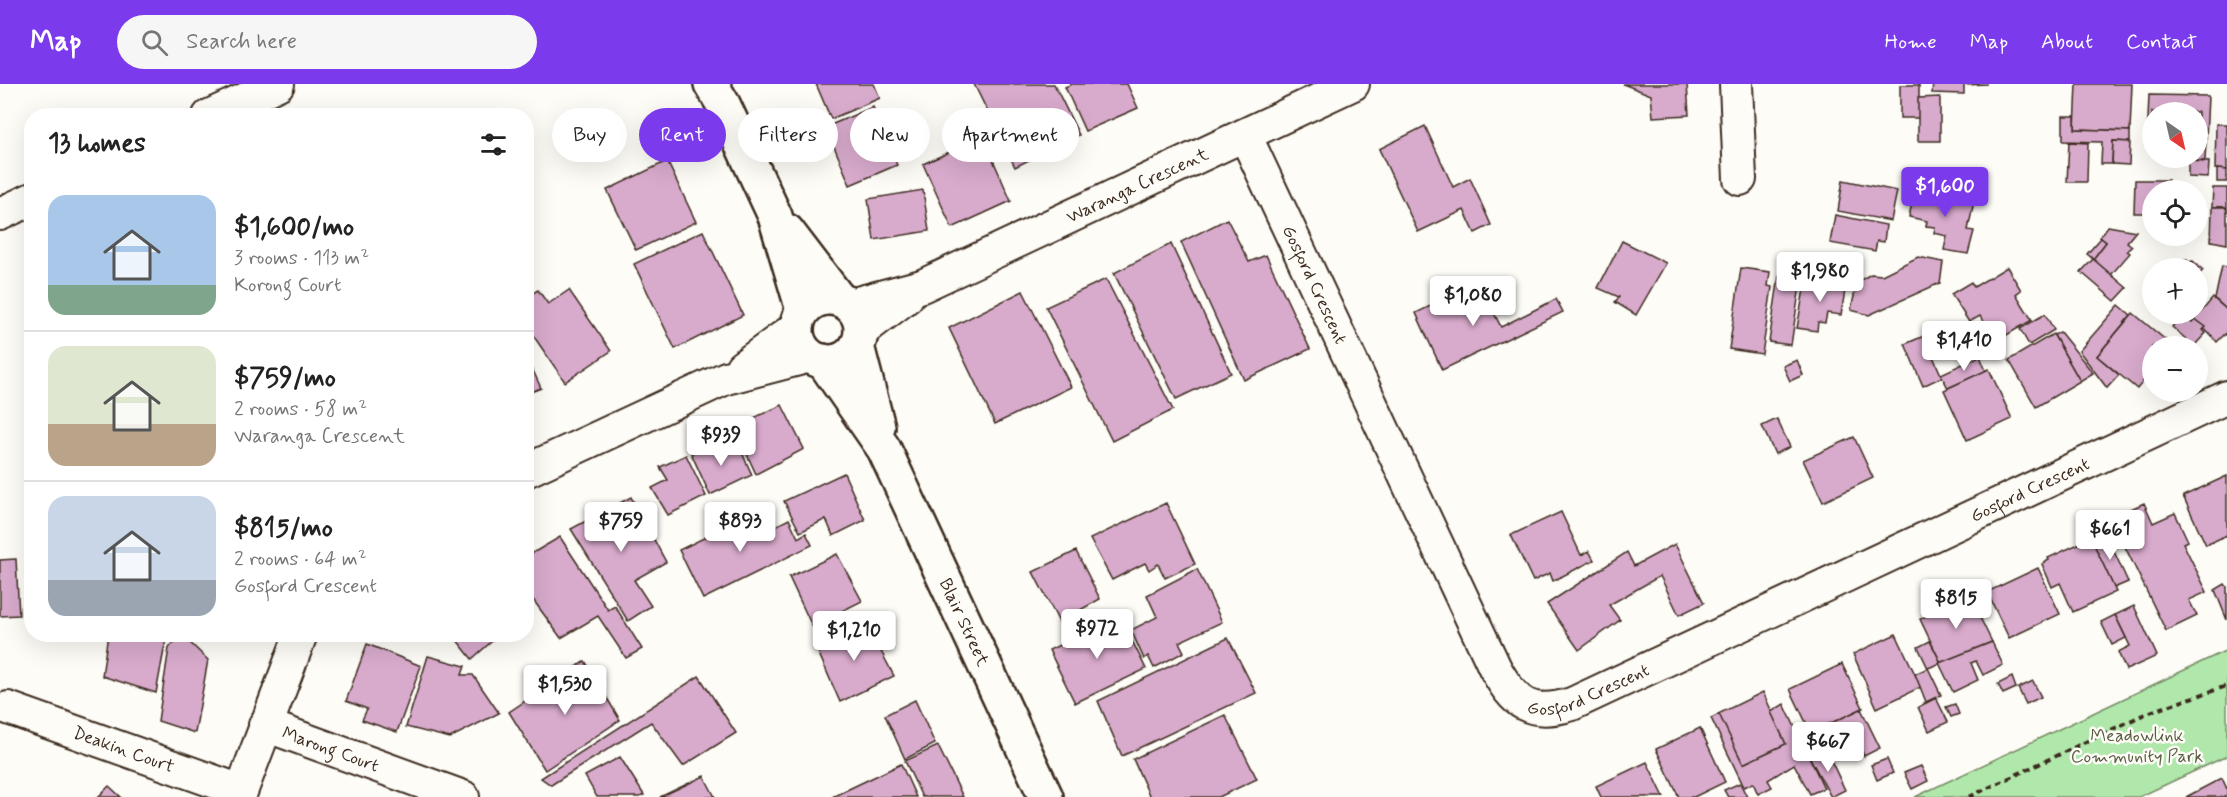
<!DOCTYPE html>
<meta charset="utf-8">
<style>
:root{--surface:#fff;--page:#f6f6f6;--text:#222;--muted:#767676;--line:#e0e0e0;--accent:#7c3aed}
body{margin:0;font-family:Mynerve,sans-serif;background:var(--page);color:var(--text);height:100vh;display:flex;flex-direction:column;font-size:22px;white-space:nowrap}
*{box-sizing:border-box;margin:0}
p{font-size:20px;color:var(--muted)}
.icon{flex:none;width:33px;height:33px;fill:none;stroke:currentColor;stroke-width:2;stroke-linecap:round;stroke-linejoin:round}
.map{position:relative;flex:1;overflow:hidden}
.panel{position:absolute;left:24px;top:24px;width:510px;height:534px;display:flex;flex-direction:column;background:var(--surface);border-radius:24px;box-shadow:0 6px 24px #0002}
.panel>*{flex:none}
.top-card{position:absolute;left:552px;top:24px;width:570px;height:54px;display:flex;gap:12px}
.needle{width:39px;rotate:146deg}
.tools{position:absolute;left:2142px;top:18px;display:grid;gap:12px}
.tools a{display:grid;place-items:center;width:66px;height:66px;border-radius:50%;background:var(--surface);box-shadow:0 6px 24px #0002;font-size:30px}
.price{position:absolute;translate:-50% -51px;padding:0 14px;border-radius:6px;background:#fff;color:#222;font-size:20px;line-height:39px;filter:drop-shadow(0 2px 3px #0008)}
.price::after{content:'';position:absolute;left:50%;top:36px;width:18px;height:14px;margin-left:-9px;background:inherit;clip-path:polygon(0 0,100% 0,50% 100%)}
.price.current{background:var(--accent);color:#fff}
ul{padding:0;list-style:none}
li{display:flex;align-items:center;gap:18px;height:150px;padding:0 24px}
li+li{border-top:2px solid var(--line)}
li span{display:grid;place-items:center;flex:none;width:168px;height:120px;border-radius:18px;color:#555}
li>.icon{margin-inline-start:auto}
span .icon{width:72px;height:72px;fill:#fffc;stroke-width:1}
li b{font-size:26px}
h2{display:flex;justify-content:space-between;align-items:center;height:72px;padding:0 24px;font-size:26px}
.tag{padding:0 21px;border-radius:27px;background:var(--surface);box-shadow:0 6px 24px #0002;font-size:21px;line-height:54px}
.tag.current{background:var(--accent);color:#fff}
header{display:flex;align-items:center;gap:36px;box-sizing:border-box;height:84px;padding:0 30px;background:var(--accent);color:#fff}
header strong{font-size:28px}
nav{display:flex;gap:33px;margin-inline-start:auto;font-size:21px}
.search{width:420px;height:54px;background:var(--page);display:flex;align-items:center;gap:15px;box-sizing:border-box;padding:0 21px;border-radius:33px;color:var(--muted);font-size:22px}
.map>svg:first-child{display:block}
.green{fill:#b0e8ab;stroke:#768964;stroke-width:1.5}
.building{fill:#d8aacc;stroke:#3b2a1e;stroke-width:1.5}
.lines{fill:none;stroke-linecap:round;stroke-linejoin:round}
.street-casing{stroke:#3b2a1e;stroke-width:36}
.secondary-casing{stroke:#3b2a1e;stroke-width:38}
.path{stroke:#3b2a1e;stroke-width:4;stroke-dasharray:6 4.5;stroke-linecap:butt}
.street{stroke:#fdfcf7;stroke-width:32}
.secondary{stroke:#fdfcf7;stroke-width:33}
.labels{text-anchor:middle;stroke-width:5;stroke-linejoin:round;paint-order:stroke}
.street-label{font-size:18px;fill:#3b2a1e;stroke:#fdfcf7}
.park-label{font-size:18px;fill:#585a41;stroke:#fdfcf7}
</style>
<header>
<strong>Map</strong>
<div class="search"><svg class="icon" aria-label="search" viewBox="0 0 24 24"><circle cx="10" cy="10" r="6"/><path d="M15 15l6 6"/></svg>Search here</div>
<nav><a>Home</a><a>Map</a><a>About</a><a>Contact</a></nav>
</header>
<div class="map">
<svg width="2227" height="713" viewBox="0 0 2227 713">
<rect width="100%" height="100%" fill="#fdfcf7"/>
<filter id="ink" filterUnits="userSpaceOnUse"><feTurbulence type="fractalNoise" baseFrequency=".0167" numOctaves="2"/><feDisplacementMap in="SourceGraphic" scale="12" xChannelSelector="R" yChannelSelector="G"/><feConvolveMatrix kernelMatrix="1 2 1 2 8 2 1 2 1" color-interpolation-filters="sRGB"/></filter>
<g filter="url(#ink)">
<polygon class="green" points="2227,566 2227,672 2139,713 1915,713"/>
<g class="building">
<polygon points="816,0 874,0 880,14 831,35"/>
<polygon points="974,0 1054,0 1079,51 1015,83"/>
<polygon points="1072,0 1127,0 1138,24 1085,47 1065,3"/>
<polygon points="1623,0 1687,0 1689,31 1653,33 1651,11"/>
<polygon points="1933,0 1987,0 1964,1 1964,10 1932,9"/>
<polygon points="2077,0 2132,0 2130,47 2075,45"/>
<rect x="1900" y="1" width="19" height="33"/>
<polygon points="2149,11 2208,12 2205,77 2184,77 2183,74 2198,74 2198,28 2152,28 2152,59 2147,59"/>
<polygon points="1940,13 1940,57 1918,57 1918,14"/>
<polygon points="873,23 897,81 850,101 826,43"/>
<polygon points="2063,32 2075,32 2075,45 2130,47 2130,58 2113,57 2112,80 2101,80 2102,58 2063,57"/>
<polygon points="2216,40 2227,40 2227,86 2215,85"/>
<polygon points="1425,42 1453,103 1470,94 1491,141 1475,149 1464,126 1418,148 1379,65"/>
<polygon points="983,53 1011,117 952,144 923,80"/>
<polygon points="2113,57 2130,58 2129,81 2112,80"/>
<polygon points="2069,58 2088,59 2087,98 2067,98"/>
<polygon points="667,77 696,138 636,166 607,106"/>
<polygon points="2188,77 2209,78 2208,94 2188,93"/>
<polygon points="2217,85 2227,86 2227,98 2217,98"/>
<polygon points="1919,92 1939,94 1939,103 1919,102"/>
<polygon points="1843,96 1897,107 1891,137 1838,127"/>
<polygon points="2135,96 2168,96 2168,101 2177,101 2177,106 2152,106 2152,129 2134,129"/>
<polygon points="1915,104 1974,117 1968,146 1974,147 1968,170 1944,166 1947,152 1934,149 1935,143 1926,142 1927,137 1909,133"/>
<polygon points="2213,104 2227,104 2227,126 2225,123 2212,123"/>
<polygon points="923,106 929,147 874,156 868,115"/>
<polygon points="2212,123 2225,123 2227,126 2227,160 2211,157"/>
<polygon points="1835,131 1886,141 1884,158 1877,157 1875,167 1830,159"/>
<polygon points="1227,135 1249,178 1266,171 1310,265 1244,296 1181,158"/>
<polygon points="2108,142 2136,147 2127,158 2132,162 2127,167 2130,169 2111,191 2093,175 2106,158 2100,153"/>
<polygon points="703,147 743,231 675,265 634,180"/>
<polygon points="2101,154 2106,158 2093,175 2087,170"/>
<polygon points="1622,157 1666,179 1636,231 1615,218 1619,213 1598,204"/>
<polygon points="1171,160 1231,289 1176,315 1114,189"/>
<polygon points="1918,173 1943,178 1940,199 1869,231 1851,226 1857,198 1871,190 1882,191"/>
<polygon points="2093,175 2127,204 2115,217 2081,188"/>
<polygon points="2187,175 2188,178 2193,177 2203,186 2198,192 2198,184 2168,184 2174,177"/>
<polygon points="2222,182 2227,183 2227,226 2215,215"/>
<polygon points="2007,183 2021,206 2016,210 2032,236 2000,255 1990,238 1985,241 1980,232 1969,238 1951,210 1971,198 1974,203"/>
<polygon points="1741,184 1770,188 1768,202 1772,203 1762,270 1729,265"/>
<polygon points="1779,192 1801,195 1791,261 1769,258"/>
<polygon points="1806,194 1846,200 1841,231 1827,229 1825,239 1818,238 1817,247 1797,244"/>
<polygon points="1106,195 1173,326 1112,357 1046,223"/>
<polygon points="538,206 548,220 569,206 611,267 565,298 526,241 526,213"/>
<polygon points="1023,207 1071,303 995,340 949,244"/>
<polygon points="1461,207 1470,224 1487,215 1501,243 1556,215 1563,228 1442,286 1416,229"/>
<polygon points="2213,214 2227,226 2227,252 2225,250 2217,258 2195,235"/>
<polygon points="2119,221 2131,231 2097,272 2119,291 2107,304 2079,267"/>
<polygon points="2133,229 2173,262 2152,262 2152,286 2137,305 2097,272"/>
<polygon points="2045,230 2054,246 2029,261 2020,245"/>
<polygon points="2183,230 2192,238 2195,235 2206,243 2203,246 2206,249 2194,262 2172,243"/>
<polygon points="2060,248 2093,289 2080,297 2054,251"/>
<polygon points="2053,250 2080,297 2036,323 2009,276"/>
<polygon points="1924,252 1942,293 1923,302 1905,260"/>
<polygon points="526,271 541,304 526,310"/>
<polygon points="1980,272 1986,287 1948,304 1941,290"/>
<polygon points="1797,276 1803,291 1790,297 1783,282"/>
<polygon points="1989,285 2012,335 1967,356 1944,306"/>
<polygon points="782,321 804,365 756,390 739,353 752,346 747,337"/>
<polygon points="1777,335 1790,363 1775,370 1762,342"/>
<polygon points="1854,353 1873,394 1823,418 1803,376"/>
<polygon points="717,357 724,370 739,362 752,391 710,411 691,369"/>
<polygon points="686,371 706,412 668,431 652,404 668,396 660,383"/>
<polygon points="844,389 865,436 833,452 826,435 800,448 784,417"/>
<polygon points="2227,392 2227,451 2206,461 2183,412"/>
<polygon points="631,413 666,478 634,496 651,522 628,537 571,445"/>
<polygon points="1166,419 1195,480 1165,494 1158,480 1149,486 1145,479 1112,496 1090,455"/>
<polygon points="2144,419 2153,439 2175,429 2188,457 2183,459 2207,508 2189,516 2197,532 2166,547 2111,434"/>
<polygon points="757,428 768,446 789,435 798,454 806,449 812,461 703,515 679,466"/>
<polygon points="1561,428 1581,471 1589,467 1594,476 1553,497 1550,489 1533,497 1511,451"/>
<polygon points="2106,450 2128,498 2114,504 2092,457"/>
<polygon points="560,453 608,526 615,522 642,565 626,574 598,532 561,554 526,506 526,473"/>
<polygon points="2091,454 2116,508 2073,528 2060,499 2052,503 2042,480 2049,476 2048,474"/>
<polygon points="1675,460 1704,519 1679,531 1660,492 1609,521 1620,536 1579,566 1547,520 1627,468 1634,482"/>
<polygon points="1076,467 1100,515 1059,538 1033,488"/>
<polygon points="837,470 862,517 812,542 789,493"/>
<polygon points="27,472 32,472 32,539 29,539"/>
<polygon points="16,475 19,531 0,532 0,476"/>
<polygon points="2038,484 2060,530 2009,554 1987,508"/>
<polygon points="1197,485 1222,538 1179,558 1184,568 1154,584 1148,572 1144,575 1131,546 1157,533 1147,511"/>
<polygon points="2225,500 2227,503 2227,536 2215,506"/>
<polygon points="1969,511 1992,558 1941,579 1920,535"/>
<polygon points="2134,522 2157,572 2126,586 2118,568 2130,562 2115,531"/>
<polygon points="2115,531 2126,554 2112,561 2101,538"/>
<polygon points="1120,532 1146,585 1075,619 1049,566"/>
<polygon points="866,539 894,592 840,618 816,563"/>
<polygon points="108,550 167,550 156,609 102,592"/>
<polygon points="181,550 208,576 195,649 158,637 169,564"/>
<polygon points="452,550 500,550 472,575"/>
<polygon points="1896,550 1921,603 1877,624 1853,570"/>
<polygon points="1228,554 1256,609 1122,672 1098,617"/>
<polygon points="1930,557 1941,579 1928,584 1918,563"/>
<polygon points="1992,558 2003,581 1983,591 1976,577 1971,579 1978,596 1953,608 1939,579"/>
<polygon points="367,560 421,582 397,648 362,636 367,625 346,617"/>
<polygon points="428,572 465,582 462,591 473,591 499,629 450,654 406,643"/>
<polygon points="585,577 620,636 545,686 509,628"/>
<polygon points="1842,580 1863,624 1811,649 1790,605"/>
<polygon points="1928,584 1941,611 1926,618 1915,590"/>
<polygon points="699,592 736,649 683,682 651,638 551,701 541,694"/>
<polygon points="2012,593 2016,604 2003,610 1998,600"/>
<polygon points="2033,597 2041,613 2026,620 2018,604"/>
<polygon points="1763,608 1786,660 1743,680 1718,630"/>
<polygon points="1936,614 1948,638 1929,647 1918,623"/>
<polygon points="915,616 935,660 905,675 885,631"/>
<polygon points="1784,620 1824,704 1810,710 1794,680 1768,696 1772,703 1758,710 1753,699 1744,703 1711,634 1719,630 1743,680 1786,660 1771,628"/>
<polygon points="1955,620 1959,630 1951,633 1946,623"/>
<polygon points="1861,625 1880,664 1864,672 1850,644 1820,658 1814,647"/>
<polygon points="1225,631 1257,695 1219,713 1150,713 1133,675"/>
<polygon points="1700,644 1725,698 1694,713 1679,713 1656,665"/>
<polygon points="938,662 963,713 922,713 905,677"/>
<polygon points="1826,666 1845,706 1831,713 1810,674"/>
<polygon points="620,673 644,711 640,713 597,713 585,692"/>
<polygon points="1887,675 1893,689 1877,696 1871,681"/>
<polygon points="1647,678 1664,713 1601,713 1596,702"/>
<polygon points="901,680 916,713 832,713"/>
<polygon points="1921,682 1928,697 1912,705 1904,689"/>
<polygon points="704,692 715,713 660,713"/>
<polygon points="2222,694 2227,705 2227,713 2186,713"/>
<polygon points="1740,699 1747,713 1728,713 1724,706"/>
<polygon points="109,702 121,713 98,713"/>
</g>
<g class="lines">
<g class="street-casing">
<g id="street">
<polyline points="1736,0 1740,95"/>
<polyline points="209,32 278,0"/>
<path id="s1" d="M1245 51 1495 584C1515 620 1530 633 1572 620L2227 313"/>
<polyline points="0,130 32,115"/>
<path id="s2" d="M850 221 922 202 1353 0"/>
<polyline points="862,247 907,213"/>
<polyline points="742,283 797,243"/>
<polyline points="526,387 726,294 810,272"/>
<path id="s3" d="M8 624 241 707"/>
<path id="s4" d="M265 641 463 713"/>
<polyline points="239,713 301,550"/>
</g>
</g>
<g class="secondary-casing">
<g id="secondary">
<polyline points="711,0 723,20 775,132 803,226"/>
<polyline points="787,147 839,215"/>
<circle cx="829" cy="246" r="32"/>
<polyline points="857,262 878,343"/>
<path id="s5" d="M823 277 884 365 1046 713"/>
</g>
</g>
<polyline class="path" points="1969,713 2147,629 2227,602"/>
<use href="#street" class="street"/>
<use href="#secondary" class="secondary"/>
</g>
</g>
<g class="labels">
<g class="street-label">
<text dy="6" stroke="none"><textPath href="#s2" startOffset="312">Waranga Crescent</textPath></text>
<text dy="6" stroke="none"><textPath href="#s1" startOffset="165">Gosford Crescent</textPath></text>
<text dy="6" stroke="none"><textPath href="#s1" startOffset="1190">Gosford Crescent</textPath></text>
<text dy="6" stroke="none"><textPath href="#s5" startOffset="298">Blair Street</textPath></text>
<text dy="6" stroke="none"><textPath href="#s1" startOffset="704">Gosford Crescent</textPath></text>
<text dy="6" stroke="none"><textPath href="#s4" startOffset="70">Marong Court</textPath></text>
<text dy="6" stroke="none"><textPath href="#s3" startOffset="123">Deakin Court</textPath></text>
</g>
<g class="park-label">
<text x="2137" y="657">Meadowlink<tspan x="2137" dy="21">Community Park</tspan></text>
</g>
</g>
</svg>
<div class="tools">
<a><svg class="needle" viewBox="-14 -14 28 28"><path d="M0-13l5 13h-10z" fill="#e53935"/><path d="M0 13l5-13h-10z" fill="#767676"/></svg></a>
<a><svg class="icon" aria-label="locate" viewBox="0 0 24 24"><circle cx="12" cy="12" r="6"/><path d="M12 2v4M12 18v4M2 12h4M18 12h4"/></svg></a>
<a>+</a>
<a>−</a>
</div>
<b class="price current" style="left:1945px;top:134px">$1,600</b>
<b class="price" style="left:1820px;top:219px">$1,980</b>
<b class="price" style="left:1473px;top:243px">$1,080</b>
<b class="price" style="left:1964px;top:288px">$1,410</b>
<b class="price" style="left:721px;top:383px">$939</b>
<b class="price" style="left:621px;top:469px">$759</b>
<b class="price" style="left:740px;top:469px">$893</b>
<b class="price" style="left:2110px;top:477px">$661</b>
<b class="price" style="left:1956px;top:546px">$815</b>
<b class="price" style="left:1097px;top:576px">$972</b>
<b class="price" style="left:854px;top:578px">$1,210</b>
<b class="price" style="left:565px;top:632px">$1,530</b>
<b class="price" style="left:1828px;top:689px">$667</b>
<div class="top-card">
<a class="tag">Buy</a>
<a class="tag current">Rent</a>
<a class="tag">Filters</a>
<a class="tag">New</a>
<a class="tag">Apartment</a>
</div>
<section class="panel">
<h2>13 homes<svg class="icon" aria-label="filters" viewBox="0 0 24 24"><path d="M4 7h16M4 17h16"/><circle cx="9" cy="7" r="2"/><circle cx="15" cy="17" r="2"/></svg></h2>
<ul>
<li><span style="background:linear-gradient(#a9c7e8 75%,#7fa58c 0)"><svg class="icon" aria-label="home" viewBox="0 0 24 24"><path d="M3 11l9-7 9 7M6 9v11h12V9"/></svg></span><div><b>$1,600/mo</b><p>3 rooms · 113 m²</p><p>Korong Court</p></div></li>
<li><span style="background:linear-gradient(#dfe7d0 65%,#b9a48a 0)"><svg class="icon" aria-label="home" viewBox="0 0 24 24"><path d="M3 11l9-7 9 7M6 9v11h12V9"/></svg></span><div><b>$759/mo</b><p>2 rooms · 58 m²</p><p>Waranga Crescent</p></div></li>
<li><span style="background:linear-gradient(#c9d6e8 70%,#9aa5b1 0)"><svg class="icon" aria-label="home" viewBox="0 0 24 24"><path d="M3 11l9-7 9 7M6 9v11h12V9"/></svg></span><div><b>$815/mo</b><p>2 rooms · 64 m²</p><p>Gosford Crescent</p></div></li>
</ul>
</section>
</div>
